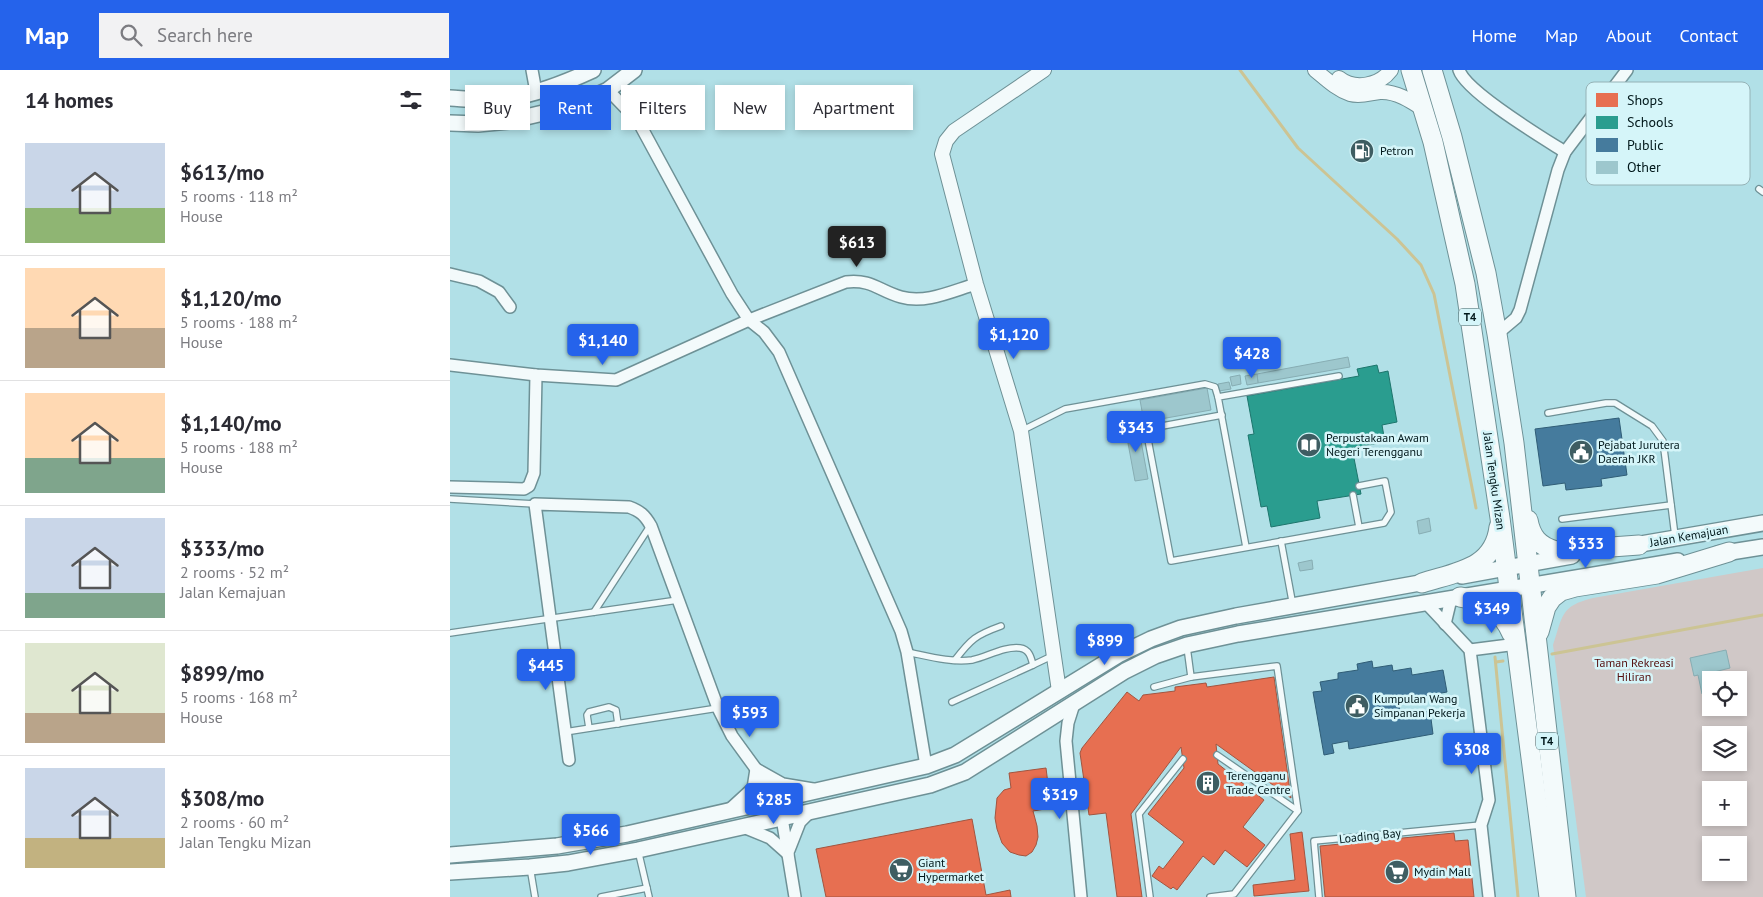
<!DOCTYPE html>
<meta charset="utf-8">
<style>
:root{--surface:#fff;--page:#f2f2f3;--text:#2b2b33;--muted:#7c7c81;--line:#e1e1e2;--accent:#2563eb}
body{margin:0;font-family:"PT Sans",sans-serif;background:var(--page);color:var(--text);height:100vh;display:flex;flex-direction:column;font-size:19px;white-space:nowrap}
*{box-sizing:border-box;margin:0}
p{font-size:16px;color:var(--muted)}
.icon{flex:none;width:28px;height:28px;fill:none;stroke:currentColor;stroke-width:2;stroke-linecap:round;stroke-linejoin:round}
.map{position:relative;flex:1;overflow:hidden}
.details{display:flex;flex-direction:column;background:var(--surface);width:450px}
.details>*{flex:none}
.banner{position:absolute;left:15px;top:15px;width:475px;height:45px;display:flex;gap:10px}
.buttons{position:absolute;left:1252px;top:601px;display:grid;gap:10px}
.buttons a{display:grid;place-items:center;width:45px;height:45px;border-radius:0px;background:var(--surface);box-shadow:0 2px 8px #0003;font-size:25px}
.price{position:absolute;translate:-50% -42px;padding:0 11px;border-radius:5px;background:var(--accent);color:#fff;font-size:16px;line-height:32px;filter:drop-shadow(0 1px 2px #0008)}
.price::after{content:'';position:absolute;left:50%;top:30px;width:15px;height:11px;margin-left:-8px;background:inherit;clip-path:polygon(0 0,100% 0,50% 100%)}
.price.active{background:#222;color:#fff}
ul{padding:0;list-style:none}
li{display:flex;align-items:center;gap:15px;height:125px;padding:0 25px}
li+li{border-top:1px solid var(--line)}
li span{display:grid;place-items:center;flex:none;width:140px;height:100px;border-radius:0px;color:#555}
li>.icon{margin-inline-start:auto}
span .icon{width:60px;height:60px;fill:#fffc;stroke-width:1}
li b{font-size:21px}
h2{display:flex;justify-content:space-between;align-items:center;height:60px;padding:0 25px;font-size:21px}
.pill{padding:0 18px;border-radius:0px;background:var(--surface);box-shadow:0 2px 8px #0003;font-size:18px;line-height:45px}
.pill.active{background:var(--accent);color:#fff}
header{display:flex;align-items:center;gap:30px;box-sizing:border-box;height:70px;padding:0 25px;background:var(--accent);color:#fff}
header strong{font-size:24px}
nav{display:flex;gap:28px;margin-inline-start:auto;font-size:18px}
.search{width:350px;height:45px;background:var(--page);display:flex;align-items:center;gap:12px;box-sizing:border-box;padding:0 18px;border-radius:0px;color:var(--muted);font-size:19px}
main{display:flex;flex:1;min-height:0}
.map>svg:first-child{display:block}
.green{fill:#d0c8c7;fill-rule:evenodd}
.shops{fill:#e76f51;stroke:#a25540}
.schools{fill:#2a9d8f;stroke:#1d756c}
.public{fill:#457b9d;stroke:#305d76}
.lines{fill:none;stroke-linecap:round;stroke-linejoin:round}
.stream{stroke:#ccc494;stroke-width:3}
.building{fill:#9dc7cd;stroke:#87adb3}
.service-casing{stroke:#6e9196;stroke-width:8}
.minor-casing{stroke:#6e9196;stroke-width:14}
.tertiary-casing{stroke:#6e9196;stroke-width:16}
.secondary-casing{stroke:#6e9196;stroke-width:18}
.trunk-casing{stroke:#6e9196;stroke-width:21}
.service{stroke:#f3fafb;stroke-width:5.5}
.minor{stroke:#f3fafb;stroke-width:11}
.tertiary{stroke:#f3fafb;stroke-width:14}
.secondary{stroke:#f3fafb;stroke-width:15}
.trunk{stroke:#f3fafb;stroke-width:19}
.labels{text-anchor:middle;stroke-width:5;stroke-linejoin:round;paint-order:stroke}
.shield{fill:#d5f5f9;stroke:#405a5d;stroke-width:1}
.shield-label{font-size:11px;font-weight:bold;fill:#00171a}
.poi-label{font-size:12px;fill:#00171a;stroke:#d5f5f9;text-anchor:start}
.street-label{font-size:12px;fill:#00171a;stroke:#d5f5f9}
.park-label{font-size:12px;fill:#560f0e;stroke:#d5f5f9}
.key{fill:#d5f5f9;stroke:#95b2b6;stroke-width:1}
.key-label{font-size:14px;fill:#00171a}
</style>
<header>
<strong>Map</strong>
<div class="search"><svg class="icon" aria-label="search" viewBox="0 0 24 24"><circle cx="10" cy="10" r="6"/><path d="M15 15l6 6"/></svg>Search here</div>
<nav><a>Home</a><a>Map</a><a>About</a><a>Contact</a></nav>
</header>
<main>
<section class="details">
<h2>14 homes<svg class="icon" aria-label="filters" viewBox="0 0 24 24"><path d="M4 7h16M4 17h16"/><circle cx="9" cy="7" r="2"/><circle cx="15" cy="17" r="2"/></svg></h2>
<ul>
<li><span style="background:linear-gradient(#c9d6e8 65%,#8fb573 0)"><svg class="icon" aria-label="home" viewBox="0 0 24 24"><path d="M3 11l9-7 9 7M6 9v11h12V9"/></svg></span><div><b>$613/mo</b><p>5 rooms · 118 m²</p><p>House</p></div></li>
<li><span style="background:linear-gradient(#ffd9b3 60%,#b9a48a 0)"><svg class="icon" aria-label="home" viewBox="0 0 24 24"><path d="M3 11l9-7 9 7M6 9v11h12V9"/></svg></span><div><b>$1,120/mo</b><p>5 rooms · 188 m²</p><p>House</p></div></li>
<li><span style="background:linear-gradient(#ffd9b3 65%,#7fa58c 0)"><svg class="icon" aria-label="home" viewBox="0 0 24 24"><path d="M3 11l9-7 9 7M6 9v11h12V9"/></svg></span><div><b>$1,140/mo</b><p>5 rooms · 188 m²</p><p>House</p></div></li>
<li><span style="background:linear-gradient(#c9d6e8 75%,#7fa58c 0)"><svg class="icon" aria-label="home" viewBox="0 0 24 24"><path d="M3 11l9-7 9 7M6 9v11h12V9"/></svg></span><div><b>$333/mo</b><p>2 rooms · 52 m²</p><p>Jalan Kemajuan</p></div></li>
<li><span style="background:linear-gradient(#dfe7d0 70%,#b9a48a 0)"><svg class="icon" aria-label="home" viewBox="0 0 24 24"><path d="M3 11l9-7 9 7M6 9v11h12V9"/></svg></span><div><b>$899/mo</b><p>5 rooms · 168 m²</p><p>House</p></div></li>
<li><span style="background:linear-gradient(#c9d6e8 70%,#c2b280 0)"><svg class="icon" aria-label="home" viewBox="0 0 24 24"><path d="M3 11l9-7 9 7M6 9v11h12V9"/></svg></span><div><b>$308/mo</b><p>2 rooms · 60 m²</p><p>Jalan Tengku Mizan</p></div></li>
</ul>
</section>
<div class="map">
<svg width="1313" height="827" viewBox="0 0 1313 827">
<rect width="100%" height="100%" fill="#b1e0e7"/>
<path class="green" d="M1313 498V827H1136L1103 575C1113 546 1110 536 1143 528ZM1261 610H1289V638H1261ZM1261 665H1289V692H1261ZM1261 720H1289V748H1261ZM1261 775H1289V802H1261Z"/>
<g class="shops">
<polygon points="824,607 841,728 766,674 768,694 814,730 793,757 815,775 797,797 775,780 764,795 753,786 727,820 723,817 721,819 702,806 709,796 713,799 734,772 698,744 734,698 731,677 681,744 692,827 667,827 656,743 639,745 630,683 632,678 677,622 689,631 693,625 725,621 725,617 756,613 757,617"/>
<polygon points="596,698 601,738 583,741 587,756 588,767 586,775 582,782 576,786 569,785 560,782 552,773 547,759 545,748 547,728 554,720 561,718 559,703"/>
<polygon points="522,749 536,825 560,820 561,827 376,827 366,779"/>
<polygon points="852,762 859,821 804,826 803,815 845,810 840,764"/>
<polygon points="1004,763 1005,771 1018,770 1024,827 875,827 870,776"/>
</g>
<polygon class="schools" points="927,295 929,303 938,301 947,352 932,355 935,372 902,378 911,424 867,431 870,448 821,457 817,436 811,437 798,365 804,364 797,326 909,306 907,299"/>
<g class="public">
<polygon points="1169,348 1177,405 1151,409 1152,416 1116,420 1115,413 1093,416 1085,359"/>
<polygon points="922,591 923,598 942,595 943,601 961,598 962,605 993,600 997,622 948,631 951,648 958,647 958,644 980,641 983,664 899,679 898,671 882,674 884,683 874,685 863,622 872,621 870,612 888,609 888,603 908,600 907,594"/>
</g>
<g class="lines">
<g class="stream">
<polyline points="790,0 848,78 947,169 971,195 984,224 1026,438"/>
<polyline points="1102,584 1313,545"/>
<polyline points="1045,587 1068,827"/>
<polyline points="1046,592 1053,591"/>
</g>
</g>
<g class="building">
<polygon points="898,287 900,297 808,313 807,304"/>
<polygon points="807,304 808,313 797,315 795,306"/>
<polygon points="790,305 791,314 782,316 780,307"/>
<polygon points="779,312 781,319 769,321 768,314"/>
<polygon points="757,318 761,340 694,352 690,330"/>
<polygon points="688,355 698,409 685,411 675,357"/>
<polygon points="979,448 981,461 969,464 967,451"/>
<polygon points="862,490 863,499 850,501 848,493"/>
<polygon points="1276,580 1280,598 1260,603 1261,622 1252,624 1248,605 1244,606 1240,588"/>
</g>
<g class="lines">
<g class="service-casing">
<g id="service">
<polyline points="1309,119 1313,122"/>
<polyline points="1098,343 1156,333 1165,333 1202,356 1213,371 1225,466"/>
<polyline points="772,345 696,359 721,491 934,453 941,442 935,411 909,416"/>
<polyline points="571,361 615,339 755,314 765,317 768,327"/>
<polyline points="903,425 909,457"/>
<polyline points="0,429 85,434"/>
<polyline points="1112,449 1221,435"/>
<polyline points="831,471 843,536"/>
<polyline points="796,477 768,327 889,306"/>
<polyline points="144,542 200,456"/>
<polyline points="0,563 228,530"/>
<polyline points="737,577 741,607 827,596 848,741 784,824 760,827"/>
<path d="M457 582C477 586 501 593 522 590 537 587 554 576 570 578 579 579 581 587 583 595L502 632"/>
<path d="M505 590C521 569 526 565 551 556"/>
<polyline points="583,595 604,585"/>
<polyline points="704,617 741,607"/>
<polyline points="139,658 137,645 139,642 159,637 166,640 168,654"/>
<polyline points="115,662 268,638"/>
<polyline points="767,685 848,741"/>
<polyline points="188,780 199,827"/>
<polyline points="80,797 85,827"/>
<polyline points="151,827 197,818"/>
<polyline points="700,827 689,744 733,689"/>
<polyline points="869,827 864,771 1031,755"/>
</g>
</g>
<g class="minor-casing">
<g id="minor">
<polyline points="82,0 86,22"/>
<path d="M1009 0C1016 22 1093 68 1115 82"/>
<polyline points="158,20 188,51 282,224 299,250 314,262 329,282 451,561 457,582 476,696"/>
<polyline points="0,204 29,211 49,222 60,237"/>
<polyline points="1047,264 1066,248 1070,240 1108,100 1115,82 1177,0"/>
<path d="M0 295 86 305 166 310 299 250 396 212C422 209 429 221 451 227 476 234 502 221 526 214"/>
<polyline points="0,417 74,419 79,416 84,403 86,305"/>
<polyline points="976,533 1020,580 1039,730 1031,755 1039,827"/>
<polyline points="995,554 1001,529"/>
<polyline points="1020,580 1067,574"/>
<polyline points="624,634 618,653 616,671 631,827"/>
<path d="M119 690 85 434 179 437C190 441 195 445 201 456L268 638 282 666 306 699 325 731 332 748 345 827"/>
<polyline points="308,700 333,714 363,719"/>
<polyline points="280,739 303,718 306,699"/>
<polyline points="293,757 320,768 338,784"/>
<polyline points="339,780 350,752 360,742"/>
</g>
</g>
<g class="tertiary-casing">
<g id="tertiary">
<polyline points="594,0 504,61 496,71 492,84 526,214 571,361 609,621"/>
<path d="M865 0C876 9 886 19 900 24 911 27 920 23 930 22 946 21 961 31 973 39"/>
<path d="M889 8C905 21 930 15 941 0"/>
</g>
</g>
<g class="secondary-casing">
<g id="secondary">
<path d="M0 28C18 29 37 31 54 29 85 25 115 13 143 0"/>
<polyline points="0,53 28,54 59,51 123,36 158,20 184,0"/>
<polyline points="1179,476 1313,453"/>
<polyline points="1268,484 1313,477"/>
<polyline points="1012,506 1122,486"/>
<polyline points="0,785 107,776 177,764 476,696 505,685 668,585 701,569 731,558 786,546 981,511"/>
<polyline points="0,802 80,797 118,793 188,780 480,715 515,702 675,601 705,586 737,575 788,564 1228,491"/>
</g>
</g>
<g class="trunk-casing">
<g id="trunk">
<polyline points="961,0 983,72 1015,214 1050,448 1099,827"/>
<polyline points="982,0 1002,67 1036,203 1047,264 1064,373 1116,827"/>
<path d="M1078 450C1081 467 1089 476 1106 481L1189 475"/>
<path d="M972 513C1006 502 1044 499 1049 457"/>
<path d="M1010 527C1036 531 1051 539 1062 564"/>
<polyline points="1089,562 1096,537 1102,528 1111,521 1125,517 1207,504 1279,482"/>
</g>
</g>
<use href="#service" class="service"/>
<use href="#minor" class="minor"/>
<use href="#tertiary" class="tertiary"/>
<use href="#secondary" class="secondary"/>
<use href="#trunk" class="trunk"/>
</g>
<defs>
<g id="fuel-disc" transform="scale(1.25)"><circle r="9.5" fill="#3e5d62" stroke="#d5f5f9"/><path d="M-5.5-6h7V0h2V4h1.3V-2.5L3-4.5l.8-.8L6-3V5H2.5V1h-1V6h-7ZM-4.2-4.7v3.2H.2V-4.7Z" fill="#fff"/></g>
<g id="library-disc" transform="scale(1.25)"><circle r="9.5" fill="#3e5d62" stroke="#d5f5f9"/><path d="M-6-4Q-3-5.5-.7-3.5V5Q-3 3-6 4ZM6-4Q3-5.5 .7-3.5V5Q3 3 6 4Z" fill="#fff"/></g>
<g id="civic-disc" transform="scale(1.25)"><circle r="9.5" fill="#3e5d62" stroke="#d5f5f9"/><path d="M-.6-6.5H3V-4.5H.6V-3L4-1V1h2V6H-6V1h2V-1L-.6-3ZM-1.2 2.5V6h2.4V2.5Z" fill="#fff"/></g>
<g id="building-disc" transform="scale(1.25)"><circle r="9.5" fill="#3e5d62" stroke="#d5f5f9"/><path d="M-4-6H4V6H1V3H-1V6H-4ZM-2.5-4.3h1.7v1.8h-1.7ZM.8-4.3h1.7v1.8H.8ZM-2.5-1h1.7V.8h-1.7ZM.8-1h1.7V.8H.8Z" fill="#fff"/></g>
<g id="supermarket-disc" transform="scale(1.25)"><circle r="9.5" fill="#3e5d62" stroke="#d5f5f9"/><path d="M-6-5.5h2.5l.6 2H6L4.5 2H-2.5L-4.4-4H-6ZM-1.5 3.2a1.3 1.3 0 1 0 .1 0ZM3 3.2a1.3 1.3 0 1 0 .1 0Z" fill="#fff"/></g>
</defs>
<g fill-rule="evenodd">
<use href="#fuel-disc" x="912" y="81"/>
<use href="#library-disc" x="859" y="375"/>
<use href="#civic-disc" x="1131" y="382"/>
<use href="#civic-disc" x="907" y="636"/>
<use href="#building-disc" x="758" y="713"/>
<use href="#supermarket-disc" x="451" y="800"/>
<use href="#supermarket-disc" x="947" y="802"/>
</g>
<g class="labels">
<g class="shield">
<rect x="1009" y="238.5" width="22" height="17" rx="4"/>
<rect x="1086" y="662.5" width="22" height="17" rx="4"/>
</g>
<g class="shield-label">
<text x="1020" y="251">T4</text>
<text x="1097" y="675">T4</text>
</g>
<g class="poi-label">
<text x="930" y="85">Petron</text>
<text x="876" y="372">Perpustakaan Awam<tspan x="876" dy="14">Negeri Terengganu</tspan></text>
<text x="1148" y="379">Pejabat Jurutera<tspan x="1148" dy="14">Daerah JKR</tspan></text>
<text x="924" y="633">Kumpulan Wang<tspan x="924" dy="14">Simpanan Pekerja</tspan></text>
<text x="776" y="710">Terengganu<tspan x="776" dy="14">Trade Centre</tspan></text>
<text x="468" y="797">Giant<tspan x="468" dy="14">Hypermarket</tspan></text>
<text x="964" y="806">Mydin Mall</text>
</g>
<g class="street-label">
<text transform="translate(1044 411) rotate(82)" y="4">Jalan Tengku Mizan</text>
<text transform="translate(1239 466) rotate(-10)" y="4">Jalan Kemajuan</text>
<text transform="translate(920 766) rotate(-6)" y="4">Loading Bay</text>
</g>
<g class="park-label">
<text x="1184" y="597">Taman Rekreasi<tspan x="1184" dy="14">Hiliran</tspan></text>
</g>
</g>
<rect x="1136" y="12" width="164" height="103" rx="8" class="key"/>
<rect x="1146" y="23" width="22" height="14" fill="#e76f51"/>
<rect x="1146" y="46" width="22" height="13" fill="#2a9d8f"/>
<rect x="1146" y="68" width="22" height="14" fill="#457b9d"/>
<rect x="1146" y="91" width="22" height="13" fill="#9dc7cd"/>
<g class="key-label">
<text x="1177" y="35">Shops</text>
<text x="1177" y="57">Schools</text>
<text x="1177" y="80">Public</text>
<text x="1177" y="102">Other</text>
</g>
</svg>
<div class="buttons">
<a><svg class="icon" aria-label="locate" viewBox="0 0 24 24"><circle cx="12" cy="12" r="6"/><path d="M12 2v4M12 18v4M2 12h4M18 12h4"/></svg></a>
<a><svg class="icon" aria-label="layers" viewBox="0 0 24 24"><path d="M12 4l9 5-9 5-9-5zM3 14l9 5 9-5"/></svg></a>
<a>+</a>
<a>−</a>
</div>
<b class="price active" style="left:407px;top:198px">$613</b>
<b class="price" style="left:564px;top:290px">$1,120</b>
<b class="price" style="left:153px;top:296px">$1,140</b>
<b class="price" style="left:802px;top:309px">$428</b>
<b class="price" style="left:686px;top:383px">$343</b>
<b class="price" style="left:1136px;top:499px">$333</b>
<b class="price" style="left:1042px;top:564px">$349</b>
<b class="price" style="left:655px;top:596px">$899</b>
<b class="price" style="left:96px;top:621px">$445</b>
<b class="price" style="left:300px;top:668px">$593</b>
<b class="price" style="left:1022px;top:705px">$308</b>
<b class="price" style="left:610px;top:750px">$319</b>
<b class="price" style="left:324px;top:755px">$285</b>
<b class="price" style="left:141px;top:786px">$566</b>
<div class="banner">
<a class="pill">Buy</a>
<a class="pill active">Rent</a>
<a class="pill">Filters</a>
<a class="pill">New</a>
<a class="pill">Apartment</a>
</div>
</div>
</main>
